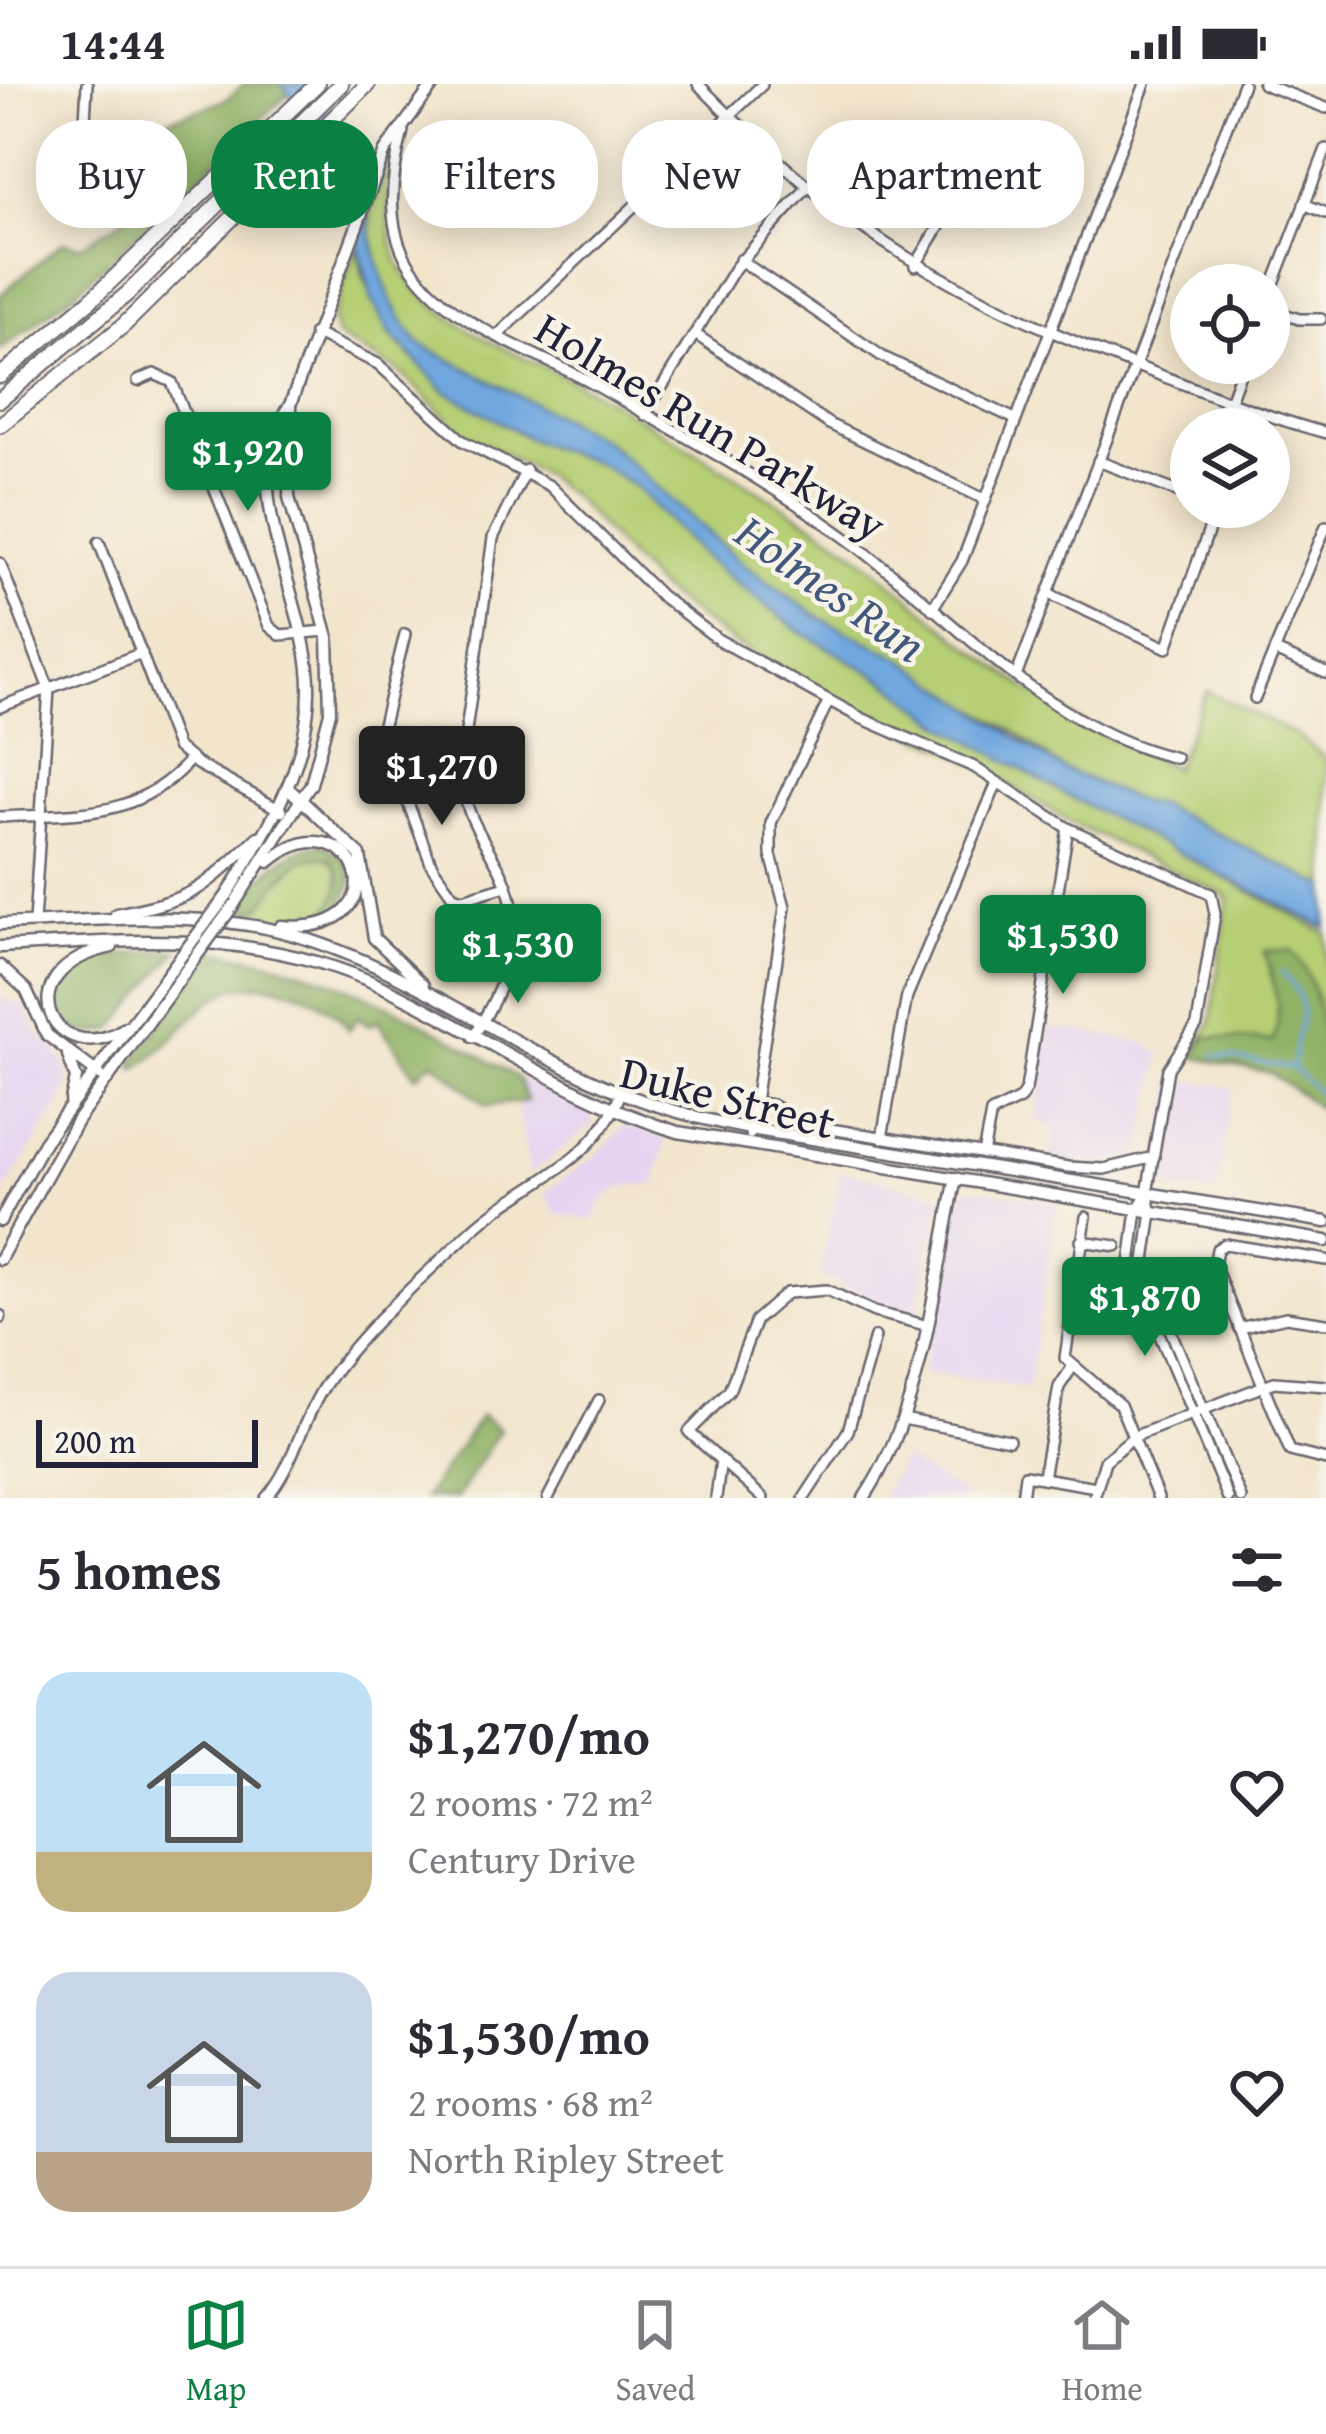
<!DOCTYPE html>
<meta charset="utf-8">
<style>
:root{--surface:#fff;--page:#f2f2f3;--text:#2b2b33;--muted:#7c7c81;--line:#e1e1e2;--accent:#0b8043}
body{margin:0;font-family:"Gentium Book Plus",serif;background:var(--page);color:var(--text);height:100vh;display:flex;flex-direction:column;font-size:45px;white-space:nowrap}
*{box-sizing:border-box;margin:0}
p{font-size:39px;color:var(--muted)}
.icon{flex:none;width:66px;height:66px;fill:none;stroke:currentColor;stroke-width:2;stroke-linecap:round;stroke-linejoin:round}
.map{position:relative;height:1414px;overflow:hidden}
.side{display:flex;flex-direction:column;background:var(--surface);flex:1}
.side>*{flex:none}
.top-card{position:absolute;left:36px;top:36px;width:1254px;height:108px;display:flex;gap:24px}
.buttons{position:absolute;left:1170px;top:180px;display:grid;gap:24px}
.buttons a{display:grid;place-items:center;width:120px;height:120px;border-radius:50%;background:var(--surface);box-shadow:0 6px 30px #0003;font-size:60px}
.scale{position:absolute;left:36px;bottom:30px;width:222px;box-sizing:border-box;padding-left:12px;border:6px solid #22223b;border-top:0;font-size:33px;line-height:42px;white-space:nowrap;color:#22223b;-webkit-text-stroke:9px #f7f3e8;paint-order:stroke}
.price{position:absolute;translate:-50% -102px;padding:0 27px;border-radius:12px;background:var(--accent);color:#fff;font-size:39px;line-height:78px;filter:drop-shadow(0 3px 6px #0008)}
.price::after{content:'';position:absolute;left:50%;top:72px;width:36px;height:27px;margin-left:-18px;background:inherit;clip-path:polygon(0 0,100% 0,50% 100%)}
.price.selected{background:#222;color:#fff}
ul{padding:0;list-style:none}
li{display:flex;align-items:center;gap:36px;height:300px;padding:0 36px}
li span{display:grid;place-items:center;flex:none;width:336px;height:240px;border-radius:36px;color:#555}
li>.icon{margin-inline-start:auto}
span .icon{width:144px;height:144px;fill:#fffc;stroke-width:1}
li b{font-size:51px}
h2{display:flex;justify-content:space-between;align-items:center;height:144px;padding:0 36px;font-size:51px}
.pill{padding:0 42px;border-radius:48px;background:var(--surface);box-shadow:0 6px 30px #0003;font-size:42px;line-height:108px}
.pill.selected{background:var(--accent);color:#fff}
.status{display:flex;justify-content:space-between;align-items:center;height:84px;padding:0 60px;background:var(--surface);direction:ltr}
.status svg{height:33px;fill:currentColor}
.menu{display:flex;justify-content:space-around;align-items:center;height:168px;border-top:3px solid var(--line);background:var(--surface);font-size:33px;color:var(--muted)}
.menu a{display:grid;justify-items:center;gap:6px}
.menu .selected{color:var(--accent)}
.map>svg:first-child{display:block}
.built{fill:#e4d3f1}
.green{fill:#b6cf74;stroke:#6c7858;stroke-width:3}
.forest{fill:#90b266;stroke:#596a50;stroke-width:3}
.water{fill:#71a7df;stroke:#4a648d;stroke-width:3}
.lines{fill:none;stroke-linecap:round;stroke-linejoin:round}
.stream{stroke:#71a7df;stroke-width:3}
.minor-casing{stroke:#6b666e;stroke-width:14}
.major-casing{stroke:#6b666e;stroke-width:15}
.highway-casing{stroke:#6b666e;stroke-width:18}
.minor{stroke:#fff;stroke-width:9}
.major{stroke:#fff;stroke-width:10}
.highway{stroke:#fff;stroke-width:14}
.major-bridge-casing{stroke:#6b666e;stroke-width:15;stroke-linecap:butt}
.major-bridge{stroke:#fff;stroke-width:10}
.labels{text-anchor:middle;stroke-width:9;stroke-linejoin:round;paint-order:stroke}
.street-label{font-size:45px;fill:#22223b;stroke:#f7f3e8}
.water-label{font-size:48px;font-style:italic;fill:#42577d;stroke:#f7f3e8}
</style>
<div class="status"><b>14:44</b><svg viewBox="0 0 49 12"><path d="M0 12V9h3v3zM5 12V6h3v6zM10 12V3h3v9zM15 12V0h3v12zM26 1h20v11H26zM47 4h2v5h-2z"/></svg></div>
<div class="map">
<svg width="1326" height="1414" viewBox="0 0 1326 1414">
<rect width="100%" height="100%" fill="#f7f3e8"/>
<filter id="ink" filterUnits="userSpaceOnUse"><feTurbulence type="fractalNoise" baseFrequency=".00833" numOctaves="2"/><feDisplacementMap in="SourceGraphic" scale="24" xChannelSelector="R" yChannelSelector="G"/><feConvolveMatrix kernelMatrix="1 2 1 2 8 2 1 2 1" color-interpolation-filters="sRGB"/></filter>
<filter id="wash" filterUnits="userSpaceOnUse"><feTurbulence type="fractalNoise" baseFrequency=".004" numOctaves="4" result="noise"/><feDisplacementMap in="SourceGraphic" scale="48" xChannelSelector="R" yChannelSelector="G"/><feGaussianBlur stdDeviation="2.7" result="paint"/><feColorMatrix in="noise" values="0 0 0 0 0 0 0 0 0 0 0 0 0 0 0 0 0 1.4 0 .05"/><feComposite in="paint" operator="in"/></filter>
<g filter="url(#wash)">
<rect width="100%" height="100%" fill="#f2e5cc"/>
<g class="built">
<polygon points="0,914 25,922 36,946 65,978 69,997 63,1015 0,1114"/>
<polygon points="1049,943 1142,958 1161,970 1140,1071 1096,1080 1050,1075 1055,1043 1036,1036"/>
<polygon points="518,994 589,1030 594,1039 530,1091 517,1018 526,1017"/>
<polygon points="1173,995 1233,1004 1216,1111 1162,1101 1157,1095"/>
<polygon points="624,1042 666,1054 655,1101 626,1101 605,1113 592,1137 557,1130 544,1109 597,1071"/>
<polygon points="841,1087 942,1111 917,1226 887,1221 820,1192"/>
<polygon points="970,1104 1058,1118 1028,1304 922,1289 959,1113"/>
<polygon points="903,1374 970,1414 881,1414"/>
</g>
<g class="green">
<path d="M393 72C387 122 381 170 420 209 468 256 537 276 594 308 671 351 745 399 821 445 864 471 903 510 942 541 1022 605 1081 644 1174 684L1207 607 1297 652 1326 675V803L1159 721 1143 719 1063 685 1017 649 820 534 743 480 607 358 420 260C389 226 370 183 370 136 369 117 386 91 393 72Z"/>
<polygon points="357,163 363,192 391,251 445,307 534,357 600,380 636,403 707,476 799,547 886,597 942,640 1326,849 1326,1011 1294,980 1196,964 1211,939 1228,813 1072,739 960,670 864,631 734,559 658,504 577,417 545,391 463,349 401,289 337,252 332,234"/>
<polygon points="326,773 338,783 339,813 323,834 281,837 249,830 303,774"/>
</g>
<g class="forest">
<path d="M243 0H282L289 9 73 210 0 266V211L63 158 80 162 115 141 169 93 165 82 126 81C136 20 215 39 243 0Z"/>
<path d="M323 760 347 777 353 796 341 825 323 834C332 817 351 799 331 775 295 764 278 800 260 824L237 829C257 797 282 764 323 760Z"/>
<path d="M178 866 112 946 85 950 61 937C24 868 139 869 178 866Z"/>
<path d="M1291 866C1326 903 1326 971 1326 1029L1271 989 1192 973 1207 953 1273 957C1285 926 1272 898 1265 867Z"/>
<path d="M212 867C329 882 418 934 518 994L527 1017 487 1022 433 977 416 992 377 936 369 941 358 933 349 946C340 930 317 915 298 908 208 877 193 951 134 985V977Z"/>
<polygon points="481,1332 500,1346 457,1414 424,1414"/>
</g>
<path class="water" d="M282 0H309C322 20 341 41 349 63 374 131 369 204 420 260L607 358 743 480 820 534 901 574 1063 685 1143 719 1159 721 1326 803V844L1068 712 942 640 886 597 799 547 707 476 636 403 600 380 534 357 445 307 391 251 372 216 336 73Z"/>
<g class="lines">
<g class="stream">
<path d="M1281 888C1319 924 1294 940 1293 984"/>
<polyline points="1213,971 1293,984 1326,1016"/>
</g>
</g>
</g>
<g filter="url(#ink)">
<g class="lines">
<g class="minor-casing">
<g id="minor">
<polyline points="87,0 83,74 88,96"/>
<path d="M698 0C845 151 956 214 1152 288 1209 310 1267 333 1326 349"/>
<polyline points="1263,0 1326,24"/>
<path d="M403 47C390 96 383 152 419 194 464 248 538 268 597 302 680 350 768 397 846 454 951 530 1045 644 1176 674"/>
<polyline points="1304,120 1326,129"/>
<polyline points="740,176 883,273 1015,335"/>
<polyline points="915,182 974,86"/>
<polyline points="1269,212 1326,65"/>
<polyline points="1269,225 1299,235 1321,235"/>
<polyline points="314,249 378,280 463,357 550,402 660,511 719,556 861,634 974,683 1068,744 1211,810 1215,830 1197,941 1168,985 1147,1110 1152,1128 1144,1184 1241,1414"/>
<polyline points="695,250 829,340 984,415"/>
<polyline points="497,252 762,1"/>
<polyline points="138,297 154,290 172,298 269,542 280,551 326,547"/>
<polyline points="1230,317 1244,279"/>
<polyline points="645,331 735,184 806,105"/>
<polyline points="1098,377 1191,413"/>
<polyline points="99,458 177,663 197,680 282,727"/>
<polyline points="0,479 49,605 34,839"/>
<polyline points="1049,510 1167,564 1217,423"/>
<polyline points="932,525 962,477 1145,0"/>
<polyline points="405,550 375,674 408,719 432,782 453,812 463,815 506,802"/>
<polyline points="1277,568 1326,589"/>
<polyline points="1017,590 1243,0"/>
<polyline points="1255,614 1326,442"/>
<polyline points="0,623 142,569"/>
<polyline points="383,655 415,680 443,669 463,670"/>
<path d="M0 733C76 729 136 737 191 675"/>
<path d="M473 953C505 904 530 843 500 786 481 751 461 725 461 683L493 454 526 386"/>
<polyline points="754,1018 772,1021 805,1041 1068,1083 1104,1085 1154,1073"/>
<polyline points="750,1050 785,823 771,771 771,739 828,618"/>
<polyline points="882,1054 907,912 997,699"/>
<polyline points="983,1070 991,1029 1020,1015 1026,1005 1068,744"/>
<polyline points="1147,1110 1137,1126 1130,1180 1228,1414"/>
<polyline points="1086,1133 1065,1274 1120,1321 1158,1414"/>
<polyline points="1081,1157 1116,1162"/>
<polyline points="1326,1176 1225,1160 1217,1165 1214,1181 1290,1367 1326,1376"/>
<polyline points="1239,1244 1286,1233 1326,1239"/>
<polyline points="903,1335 1009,1356"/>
<polyline points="1043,1394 1059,1303 1071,1285"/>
<path d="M266 1414C295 1380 301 1337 325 1301 363 1245 421 1195 470 1148 523 1098 595 1082 621 1008"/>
<polyline points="548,1414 599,1316"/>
<polyline points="716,1414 721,1376"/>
<polyline points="763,1414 689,1348 729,1307 756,1236 787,1209 827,1206 874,1228 925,1241"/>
<polyline points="804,1414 848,1347 875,1253"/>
<polyline points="1022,1414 1025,1391 1096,1403"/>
<polyline points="1094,1414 1105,1377 1133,1353 1274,1298 1326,1302"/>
</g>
</g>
<g class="major-casing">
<g id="major">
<polyline points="289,705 360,771 374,854 423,901"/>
<path d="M269 778C354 706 409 853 281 842"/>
<path d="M227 811C267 746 307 686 309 608 312 521 229 399 290 321L385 67 434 0"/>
<polyline points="233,822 311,700 330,628 328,553 289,413 290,321"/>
<path d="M116 830C196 814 199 808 258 753"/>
<path d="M0 840C96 837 197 824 290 850 390 878 477 939 569 985 626 1015 687 1033 750 1045L1326 1138"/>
<path d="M0 863C133 856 261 844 385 904 484 951 571 1016 678 1048L1326 1157"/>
<path d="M112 863C0 887 56 991 126 943"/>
<polyline points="0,882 26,906 47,951 100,991"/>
<polyline points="68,971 76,994 71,1016"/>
<polyline points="0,1137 44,1058 179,875"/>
<polyline points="0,1175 77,1037 192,878"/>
<polyline points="0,1232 0,1234"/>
<path d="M864 1414C925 1322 933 1200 956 1094"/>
</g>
</g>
<g class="highway-casing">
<g id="highway">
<polyline points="0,292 91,216 317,0"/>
<polyline points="0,316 127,210 341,0"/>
<polyline points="0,341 124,241 368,0"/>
</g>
</g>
<use href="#minor" class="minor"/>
<use href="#major" class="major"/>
<use href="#highway" class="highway"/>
<g class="major-bridge-casing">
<g id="major-bridge">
<polyline points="179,875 227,811"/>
<polyline points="192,878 233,822"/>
</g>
</g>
<use href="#major-bridge" class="major-bridge"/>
</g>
</g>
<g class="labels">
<g class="street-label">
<text transform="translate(711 342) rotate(31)" y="16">Holmes Run Parkway</text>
<text transform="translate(728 1013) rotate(14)" y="16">Duke Street</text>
</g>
<g class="water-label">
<text transform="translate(831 504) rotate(35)" y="17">Holmes Run</text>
</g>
</g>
</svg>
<div class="buttons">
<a><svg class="icon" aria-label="locate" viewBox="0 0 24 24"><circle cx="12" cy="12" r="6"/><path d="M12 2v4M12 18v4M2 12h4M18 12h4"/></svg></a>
<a><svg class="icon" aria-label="layers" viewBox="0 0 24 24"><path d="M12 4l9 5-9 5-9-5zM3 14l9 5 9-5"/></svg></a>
</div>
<div class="scale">200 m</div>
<b class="price" style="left:248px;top:430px">$1,920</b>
<b class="price selected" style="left:442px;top:744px">$1,270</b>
<b class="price" style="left:1063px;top:913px">$1,530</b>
<b class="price" style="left:518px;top:922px">$1,530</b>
<b class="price" style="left:1145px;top:1275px">$1,870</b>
<div class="top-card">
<a class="pill">Buy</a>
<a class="pill selected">Rent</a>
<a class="pill">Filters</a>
<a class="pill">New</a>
<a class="pill">Apartment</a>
</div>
</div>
<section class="side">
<h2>5 homes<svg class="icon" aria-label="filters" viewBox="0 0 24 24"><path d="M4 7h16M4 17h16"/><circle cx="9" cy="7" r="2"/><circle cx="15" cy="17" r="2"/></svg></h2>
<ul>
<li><span style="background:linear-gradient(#bfe0f5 75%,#c2b280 0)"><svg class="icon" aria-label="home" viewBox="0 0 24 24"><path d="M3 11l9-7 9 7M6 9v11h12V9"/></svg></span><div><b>$1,270/mo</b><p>2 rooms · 72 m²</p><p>Century Drive</p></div><svg class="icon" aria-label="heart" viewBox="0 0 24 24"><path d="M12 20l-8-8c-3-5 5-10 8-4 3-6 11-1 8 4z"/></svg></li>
<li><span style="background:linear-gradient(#c9d6e8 75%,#b9a48a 0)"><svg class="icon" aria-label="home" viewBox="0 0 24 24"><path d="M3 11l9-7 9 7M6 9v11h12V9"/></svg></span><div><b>$1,530/mo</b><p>2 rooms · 68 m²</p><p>North Ripley Street</p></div><svg class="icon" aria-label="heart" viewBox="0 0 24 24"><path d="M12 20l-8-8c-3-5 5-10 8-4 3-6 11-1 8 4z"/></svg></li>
</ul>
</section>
<nav class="menu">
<a class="selected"><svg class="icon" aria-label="map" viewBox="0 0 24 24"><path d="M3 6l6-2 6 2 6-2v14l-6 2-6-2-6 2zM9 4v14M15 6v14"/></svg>Map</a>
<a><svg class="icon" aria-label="saved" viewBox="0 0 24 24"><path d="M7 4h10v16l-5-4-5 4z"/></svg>Saved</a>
<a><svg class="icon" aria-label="home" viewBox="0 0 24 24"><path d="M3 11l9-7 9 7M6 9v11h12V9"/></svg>Home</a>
</nav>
